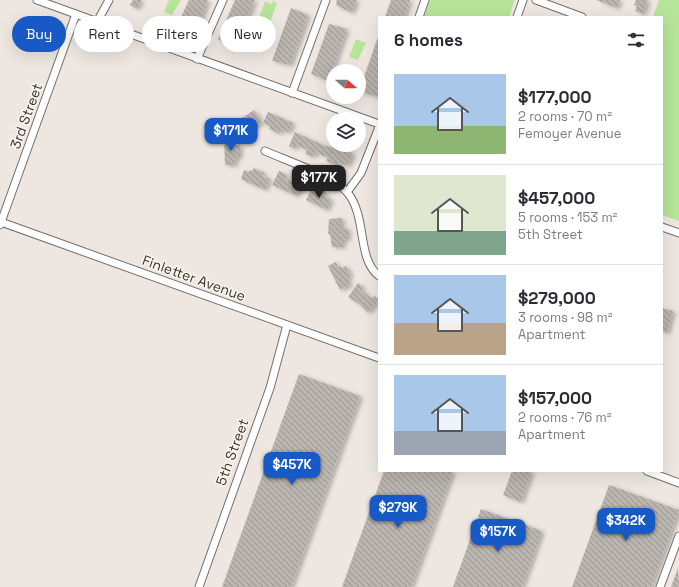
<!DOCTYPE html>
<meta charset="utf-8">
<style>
:root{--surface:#fff;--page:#f7f7f7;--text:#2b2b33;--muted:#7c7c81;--line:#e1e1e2;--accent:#1759c5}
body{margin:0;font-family:"Space Grotesk",sans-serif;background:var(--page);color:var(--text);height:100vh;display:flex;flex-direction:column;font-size:15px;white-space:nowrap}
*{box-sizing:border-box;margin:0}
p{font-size:13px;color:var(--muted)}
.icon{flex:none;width:22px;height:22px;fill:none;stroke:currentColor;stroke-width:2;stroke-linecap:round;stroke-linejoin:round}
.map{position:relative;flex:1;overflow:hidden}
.panel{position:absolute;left:378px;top:16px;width:285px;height:456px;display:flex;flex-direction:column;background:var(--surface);border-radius:0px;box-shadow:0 4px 16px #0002}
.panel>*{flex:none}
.hud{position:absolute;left:12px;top:16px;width:306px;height:36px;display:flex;gap:8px}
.needle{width:26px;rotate:110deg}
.controls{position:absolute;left:326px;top:64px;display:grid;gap:8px}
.controls a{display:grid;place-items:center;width:40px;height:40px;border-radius:50%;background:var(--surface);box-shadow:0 4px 16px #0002;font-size:20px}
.price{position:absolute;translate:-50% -34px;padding:0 9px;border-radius:8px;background:var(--accent);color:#fff;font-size:13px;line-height:26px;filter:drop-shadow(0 1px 2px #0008)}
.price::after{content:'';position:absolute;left:50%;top:24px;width:12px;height:9px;margin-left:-6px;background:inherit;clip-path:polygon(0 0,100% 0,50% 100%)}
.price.selected{background:#222;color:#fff}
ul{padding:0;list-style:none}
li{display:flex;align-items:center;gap:12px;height:100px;padding:0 16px}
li+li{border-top:1px solid var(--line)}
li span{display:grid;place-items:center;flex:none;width:112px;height:80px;border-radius:0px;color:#555}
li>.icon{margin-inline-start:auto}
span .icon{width:48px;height:48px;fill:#fffc;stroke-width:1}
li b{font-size:17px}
h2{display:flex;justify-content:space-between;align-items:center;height:48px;padding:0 16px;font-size:17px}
.pill{padding:0 14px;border-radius:18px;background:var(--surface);box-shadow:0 4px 16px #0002;font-size:14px;line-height:36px}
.pill.selected{background:var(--accent);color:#fff}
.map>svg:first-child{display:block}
.green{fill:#b6e499}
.building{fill:url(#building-back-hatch);filter:url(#shadow)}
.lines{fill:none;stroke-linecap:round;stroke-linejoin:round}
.minor-casing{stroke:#746f69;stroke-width:9}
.minor{stroke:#fff;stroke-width:7}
.labels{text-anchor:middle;stroke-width:3;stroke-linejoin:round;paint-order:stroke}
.street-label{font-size:14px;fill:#363431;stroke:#fbf5ee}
</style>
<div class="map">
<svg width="679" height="587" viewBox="0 0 679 587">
<defs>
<pattern id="building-back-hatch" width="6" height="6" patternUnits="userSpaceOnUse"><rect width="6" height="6" fill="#bbb5af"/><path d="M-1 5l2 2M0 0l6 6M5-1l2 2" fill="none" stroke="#99948f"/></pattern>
<filter id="shadow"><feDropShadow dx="3" dy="1.5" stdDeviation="2" flood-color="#0004"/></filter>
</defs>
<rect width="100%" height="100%" fill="#eee7e1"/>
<g class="green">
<polygon points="169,0 181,0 172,15 164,12"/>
<polygon points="430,0 514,0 514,2 509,17 424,17"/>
<polygon points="659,0 679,0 679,221 662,215 662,17 653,17"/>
<polygon points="265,1 272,4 273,1 277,3 270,22 259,18"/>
<polygon points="356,39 366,43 358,60 349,57"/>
</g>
<g class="building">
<polygon points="133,0 142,0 137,9 130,5"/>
<polygon points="189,0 208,0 196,30 178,24"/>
<polygon points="235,0 255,0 234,48 218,39"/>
<polygon points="337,0 357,0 352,13 336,5"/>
<polygon points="391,0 410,0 404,17 385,17"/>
<polygon points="596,0 620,0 617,8"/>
<polygon points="636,0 648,0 643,14 635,11 637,6 634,5"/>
<polygon points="291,8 308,15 290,65 272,61"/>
<polygon points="329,24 347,29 328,81 311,74"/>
<polygon points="378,37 379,91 377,97 359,91"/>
<polygon points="254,110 262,122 246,133 244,130 238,134 232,125"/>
<polygon points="268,112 293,123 289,132 281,130 280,134 269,129 270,126 263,123"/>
<polygon points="295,132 325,146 338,148 339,146 353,154 348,166 338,162 337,165 326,161 328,158 316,152 314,157 305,154 307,150 297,145 295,149 289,146"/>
<polygon points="238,138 227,146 240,145 240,157 236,157 235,165 225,165 224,139"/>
<polygon points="254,168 264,173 263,176 270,179 265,190 241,179 244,170 249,172 250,170 252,171"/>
<polygon points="279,171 287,175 285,179 296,183 298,179 304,182 297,196 272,185"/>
<polygon points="316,188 326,193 325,196 331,200 327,210 306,200 311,190 314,191"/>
<polygon points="342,218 342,229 348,228 348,239 343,240 343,247 332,247 330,234 328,234 329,219"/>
<polygon points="336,262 338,267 340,266 341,268 346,266 351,276 347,278 350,285 340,290 328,266"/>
<polygon points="358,283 363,287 361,290 372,299 374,296 379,300 368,313 359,304 348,297"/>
<polygon points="662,308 673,311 667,333 662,332"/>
<polygon points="299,374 360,396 291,587 222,587"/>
<polygon points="384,471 453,471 411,587 342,587"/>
<polygon points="512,471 532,471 521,502 503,495"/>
<polygon points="609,485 679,510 651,587 572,587"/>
<polygon points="481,509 542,531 522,587 453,587"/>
<polygon points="678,568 679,587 671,587"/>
</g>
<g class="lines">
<g class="minor-casing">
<g id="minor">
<polyline points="37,0 379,124"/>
<polyline points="536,0 582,17"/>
<polyline points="419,17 425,0"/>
<polyline points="517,17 523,0"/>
<polyline points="97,22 109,0"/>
<polyline points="197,59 223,0"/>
<polyline points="292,93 326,0"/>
<path d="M265 151C285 160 333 176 347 192 368 217 356 258 379 276"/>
<polyline points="347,192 361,173 379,127"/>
<polyline points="1,222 379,358"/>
<polyline points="0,225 76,14"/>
<polyline points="662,227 679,233"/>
<polyline points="647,471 679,483"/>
<polyline points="199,587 270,388 287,325"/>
<polyline points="660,587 679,536"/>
</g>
</g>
<use href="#minor" class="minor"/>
</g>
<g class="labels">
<g class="street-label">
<text transform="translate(26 116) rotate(-70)" y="5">3rd Street</text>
<text transform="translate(194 278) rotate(20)" y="5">Finletter Avenue</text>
<text transform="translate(232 452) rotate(-70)" y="5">5th Street</text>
</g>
</g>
</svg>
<div class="controls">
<a><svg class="needle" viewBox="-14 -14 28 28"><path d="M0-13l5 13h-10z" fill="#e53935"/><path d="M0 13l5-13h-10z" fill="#7c7c81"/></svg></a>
<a><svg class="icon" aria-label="layers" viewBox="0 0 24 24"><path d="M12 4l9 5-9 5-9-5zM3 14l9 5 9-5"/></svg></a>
</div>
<b class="price" style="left:231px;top:152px">$171K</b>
<b class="price selected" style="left:319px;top:199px">$177K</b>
<b class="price" style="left:292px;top:486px">$457K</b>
<b class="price" style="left:398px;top:529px">$279K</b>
<b class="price" style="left:626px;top:542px">$342K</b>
<b class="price" style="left:498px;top:553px">$157K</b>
<div class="hud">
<a class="pill selected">Buy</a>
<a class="pill">Rent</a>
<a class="pill">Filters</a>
<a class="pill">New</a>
</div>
<section class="panel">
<h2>6 homes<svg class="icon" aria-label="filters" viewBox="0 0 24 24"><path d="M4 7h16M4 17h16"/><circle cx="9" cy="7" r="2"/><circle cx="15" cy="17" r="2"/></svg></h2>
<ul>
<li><span style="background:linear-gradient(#a9c7e8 65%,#8fb573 0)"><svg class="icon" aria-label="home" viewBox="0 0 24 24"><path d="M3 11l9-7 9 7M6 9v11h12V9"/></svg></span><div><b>$177,000</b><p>2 rooms · 70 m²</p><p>Femoyer Avenue</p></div></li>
<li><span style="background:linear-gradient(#dfe7d0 70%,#7fa58c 0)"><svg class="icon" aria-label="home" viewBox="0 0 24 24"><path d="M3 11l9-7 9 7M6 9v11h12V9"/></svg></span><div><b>$457,000</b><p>5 rooms · 153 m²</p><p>5th Street</p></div></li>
<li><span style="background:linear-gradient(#a9c7e8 60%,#b9a48a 0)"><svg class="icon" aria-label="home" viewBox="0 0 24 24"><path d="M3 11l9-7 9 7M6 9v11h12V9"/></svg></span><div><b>$279,000</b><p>3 rooms · 98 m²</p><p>Apartment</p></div></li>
<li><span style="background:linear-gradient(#a9c7e8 70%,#9aa5b1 0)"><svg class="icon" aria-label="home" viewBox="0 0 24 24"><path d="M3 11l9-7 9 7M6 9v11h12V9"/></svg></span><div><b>$157,000</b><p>2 rooms · 76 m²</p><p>Apartment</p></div></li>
</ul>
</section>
</div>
